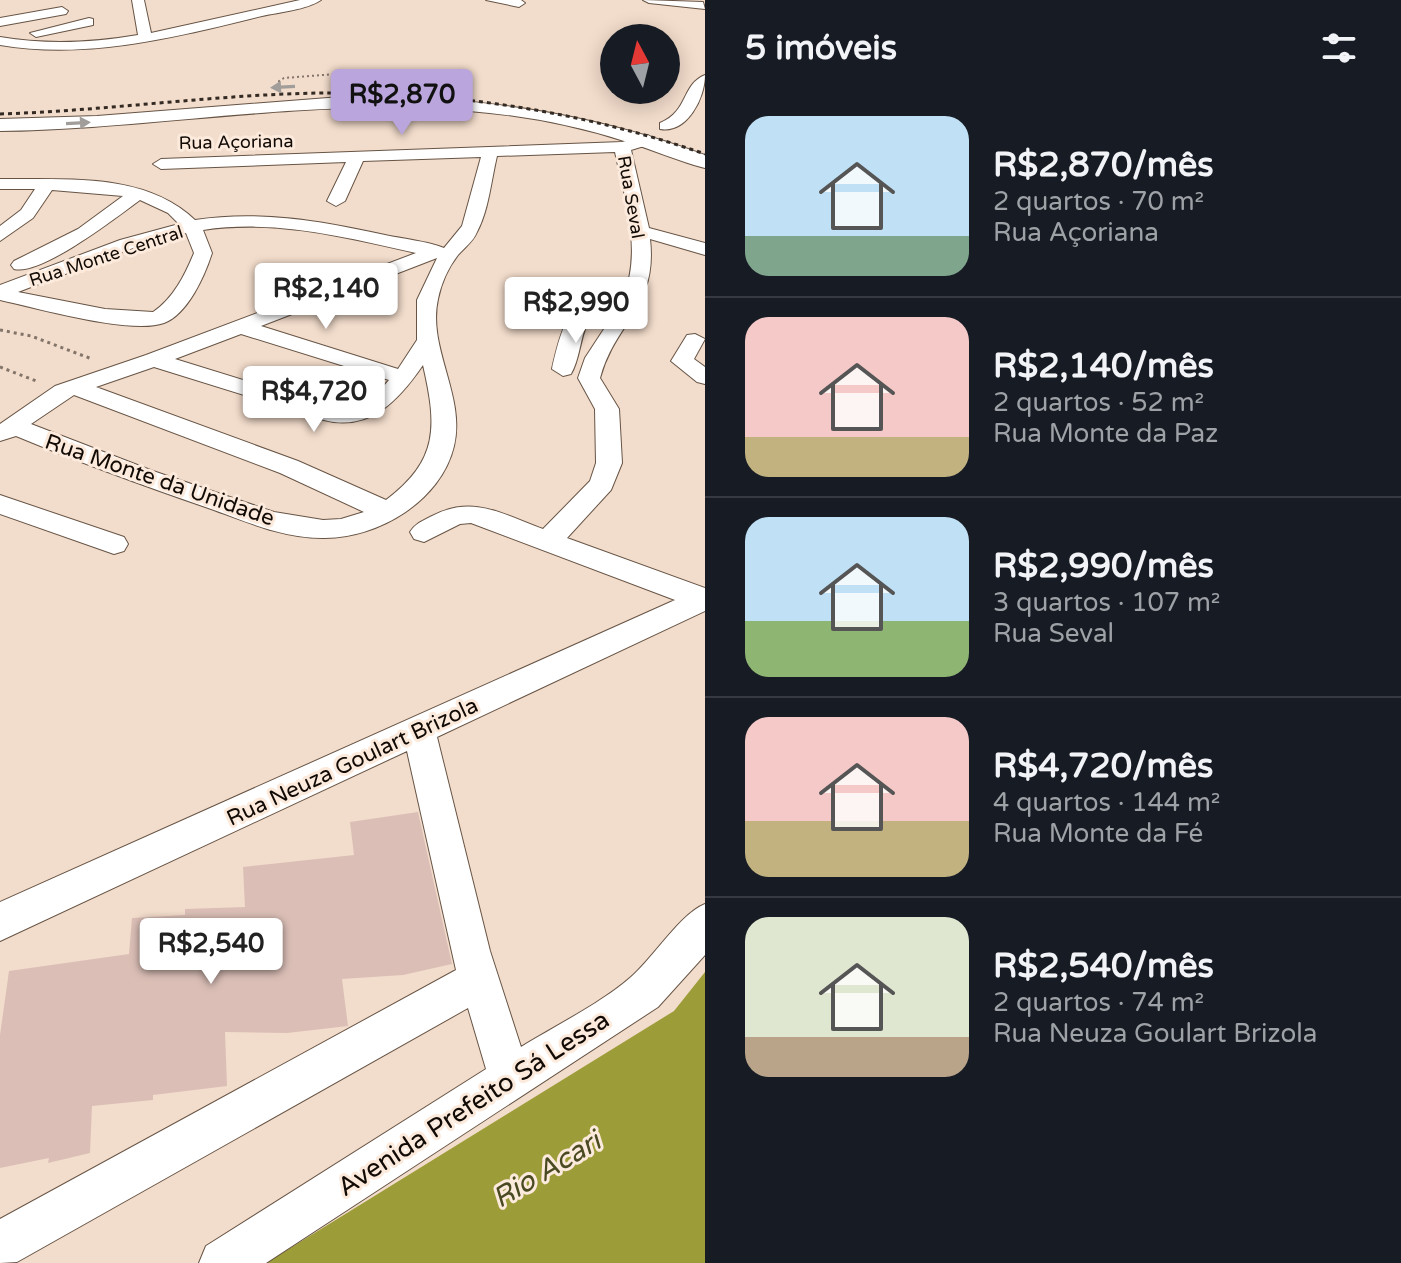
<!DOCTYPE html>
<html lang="pt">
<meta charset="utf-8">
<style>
:root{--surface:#171b24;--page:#20242c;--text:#f1f3f6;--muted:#9ea1a6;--line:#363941;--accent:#baa5dc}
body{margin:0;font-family:"Varela Round",sans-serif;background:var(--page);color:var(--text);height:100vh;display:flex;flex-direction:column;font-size:30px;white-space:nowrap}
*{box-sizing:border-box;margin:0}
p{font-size:26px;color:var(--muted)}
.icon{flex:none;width:44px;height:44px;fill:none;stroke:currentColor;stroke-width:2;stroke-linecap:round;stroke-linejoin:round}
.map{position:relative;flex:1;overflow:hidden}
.sheet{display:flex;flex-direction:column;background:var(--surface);width:696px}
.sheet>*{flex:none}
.needle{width:52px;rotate:353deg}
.controls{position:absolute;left:600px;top:24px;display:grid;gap:16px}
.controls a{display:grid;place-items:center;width:80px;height:80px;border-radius:50%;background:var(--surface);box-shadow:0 4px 20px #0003;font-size:40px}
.price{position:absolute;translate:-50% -68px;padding:0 18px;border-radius:8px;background:#fff;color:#222;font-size:26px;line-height:52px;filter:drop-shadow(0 2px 4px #0008)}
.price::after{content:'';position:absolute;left:50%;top:48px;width:24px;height:18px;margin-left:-12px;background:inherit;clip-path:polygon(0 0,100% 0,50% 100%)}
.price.active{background:var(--accent);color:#111}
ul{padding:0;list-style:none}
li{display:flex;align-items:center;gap:24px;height:200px;padding:0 40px}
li+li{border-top:2px solid var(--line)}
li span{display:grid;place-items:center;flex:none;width:224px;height:160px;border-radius:24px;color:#555}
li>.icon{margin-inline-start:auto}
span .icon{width:96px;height:96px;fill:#fffc;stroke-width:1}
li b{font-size:34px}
h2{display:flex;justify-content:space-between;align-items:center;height:96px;padding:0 40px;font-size:34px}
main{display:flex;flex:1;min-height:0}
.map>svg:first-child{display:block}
.water{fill:#9c9d38}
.building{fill:#dbbfb7}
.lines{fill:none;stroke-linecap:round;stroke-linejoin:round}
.minor-casing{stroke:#675445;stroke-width:2}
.major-casing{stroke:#675445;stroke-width:2}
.path-far1{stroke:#837469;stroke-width:2;stroke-dasharray:2 3;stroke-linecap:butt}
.path{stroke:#837469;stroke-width:3;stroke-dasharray:3 4;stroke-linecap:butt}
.minor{fill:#fff;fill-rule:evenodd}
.major{fill:#fff;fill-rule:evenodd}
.rail{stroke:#332a23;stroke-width:3;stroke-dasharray:4 4;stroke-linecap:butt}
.oneway{fill:#a09d9b}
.labels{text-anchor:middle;stroke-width:6;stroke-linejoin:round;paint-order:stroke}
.far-street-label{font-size:18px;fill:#110a05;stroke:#fceadc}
.street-label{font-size:22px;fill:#110a05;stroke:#fceadc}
.near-street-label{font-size:26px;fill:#110a05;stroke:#fceadc}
.near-water-label{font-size:28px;font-style:italic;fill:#494a21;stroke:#fceadc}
</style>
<main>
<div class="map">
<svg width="705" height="1263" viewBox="0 0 705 1263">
<rect width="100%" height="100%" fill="#f2dccb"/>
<polygon class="water" points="705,972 705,1263 266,1263 674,1011"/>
<polygon class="building" points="418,812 452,964 403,975 342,979 348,1026 287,1033 225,1032 227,1086 153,1095 153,1100 92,1106 90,1153 48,1163 49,1158 0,1168 0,1035 9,971 129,954 132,918 185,915 185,909 245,907 243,867 354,855 350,822"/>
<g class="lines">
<g class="minor-casing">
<g id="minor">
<path d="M132 0H144L151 33 300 0H321C306 10 280 12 262 16 176 37 89 60 0 45V37C47 45 91 43 138 35Z"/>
<polygon points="486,0 521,0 525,3 519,7"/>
<polygon points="643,0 703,2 705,9 649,3"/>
<polygon points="62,7 68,11 66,14 0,26 0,18"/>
<polygon points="89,18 93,19 93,25 36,37 30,33"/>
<path d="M705 75C705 98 687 134 660 129V123C689 111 681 85 705 75Z"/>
<path d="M648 135 656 140 654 143 631 150 649 228 705 243V255L650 239C658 307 615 322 600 378L619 409 622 463 611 490 567 538 705 588V611L437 737 490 951 521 1047C555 1026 603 1002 631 977 654 957 680 914 705 904V955L658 1007 266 1263H199L206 1246 486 1069 468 1008 17 1262 0 1263V1219L456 970 407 751 0 941V902L675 600 471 523 460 524 424 542 414 539 410 532C415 524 422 521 430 517 472 494 502 514 543 529L590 481 596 463 595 409 578 378 585 358 619 306C577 300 586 350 571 374L563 376 552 369C561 329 572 284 624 295 642 250 625 198 615 152L497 156C491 181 489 209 477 232 473 242 465 247 458 255 448 268 441 284 438 299 427 348 466 396 454 446 441 501 378 538 325 538 287 539 249 523 214 510 147 487 81 463 16 436L0 441V424L55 386 146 355 416 253C345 237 275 219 203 230L212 253C205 275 188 314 164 323 131 335 37 308 0 300V285L120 240 179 224 168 213 140 200C117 217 41 276 14 269L11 265 14 261 78 229 123 196 52 190 33 218 0 241V226L21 210 35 189H0V179C66 180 145 172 195 220 260 210 321 221 385 235 404 239 426 241 444 248L462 226 481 157 363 161 345 201 336 206 327 201 346 162 161 169 153 164 161 159 622 142ZM186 233 194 253C185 275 173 299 153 312L105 309 18 292 133 248ZM437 258 417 300V340L398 369 261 326ZM241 334 389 380C373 399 358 408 334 408L175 359ZM423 365C437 426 439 460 386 500L298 461 96 387 154 367 324 420C370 432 399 400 423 365ZM74 395 280 473 364 512 341 519 323 520 274 512 153 471 31 424Z"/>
<polygon points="695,334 705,339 694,359 705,367 705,384 697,382 671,361 687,335"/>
<polygon points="0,495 124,537 128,544 124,551 114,554 0,514"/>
</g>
</g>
<g class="major-casing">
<path id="major" d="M341 97C467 95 586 111 705 155V168C678 161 651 149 624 141 574 125 521 115 469 111 313 97 156 129 0 131V119L97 116Z"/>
</g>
<polyline class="path-far1" points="280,87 279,81 284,78 376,71"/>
<g class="path">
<polyline points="0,330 31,336 92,359"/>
<polyline points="0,367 39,382"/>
</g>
<use href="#minor" class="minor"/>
<use href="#major" class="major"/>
<path class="rail" d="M0 114C96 111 190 98 286 94 429 88 569 107 705 154"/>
</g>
<defs><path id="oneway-solid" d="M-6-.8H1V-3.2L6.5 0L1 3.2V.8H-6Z" transform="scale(2)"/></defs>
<g class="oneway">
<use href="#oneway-solid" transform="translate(283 87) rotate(177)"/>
<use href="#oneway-solid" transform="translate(78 123) rotate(-3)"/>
</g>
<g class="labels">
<g class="far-street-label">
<text transform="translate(236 142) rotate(-1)" y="6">Rua Açoriana</text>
<text transform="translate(631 197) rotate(80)" y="6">Rua Seval</text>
<text transform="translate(106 256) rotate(-18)" y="6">Rua Monte Central</text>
</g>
<g class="street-label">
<text transform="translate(160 479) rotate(19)" y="8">Rua Monte da Unidade</text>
<text transform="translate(352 761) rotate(-25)" y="8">Rua Neuza Goulart Brizola</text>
</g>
<g class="near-street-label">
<text transform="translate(473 1103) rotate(-33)" y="9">Avenida Prefeito Sá Lessa</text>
</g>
<g class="near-water-label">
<text transform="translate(546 1169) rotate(-31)" y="10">Rio Acari</text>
</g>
</g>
</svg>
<div class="controls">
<a><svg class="needle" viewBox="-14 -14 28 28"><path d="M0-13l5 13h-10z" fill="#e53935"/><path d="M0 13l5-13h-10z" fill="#9ea1a6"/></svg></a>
</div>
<b class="price active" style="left:402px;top:137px">R$2,870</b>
<b class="price" style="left:326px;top:331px">R$2,140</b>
<b class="price" style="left:576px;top:345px">R$2,990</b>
<b class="price" style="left:314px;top:434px">R$4,720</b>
<b class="price" style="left:211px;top:986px">R$2,540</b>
</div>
<section class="sheet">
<h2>5 imóveis<svg class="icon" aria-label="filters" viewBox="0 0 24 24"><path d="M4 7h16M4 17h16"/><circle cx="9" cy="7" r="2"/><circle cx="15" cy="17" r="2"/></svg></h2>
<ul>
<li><span style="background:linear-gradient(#bfe0f5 75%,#7fa58c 0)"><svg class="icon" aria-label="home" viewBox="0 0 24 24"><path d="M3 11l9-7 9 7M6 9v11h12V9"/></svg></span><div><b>R$2,870/mês</b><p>2 quartos · 70 m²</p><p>Rua Açoriana</p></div></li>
<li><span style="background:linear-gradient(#f6c9c9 75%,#c2b280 0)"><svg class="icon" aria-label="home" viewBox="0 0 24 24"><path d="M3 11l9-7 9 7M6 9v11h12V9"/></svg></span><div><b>R$2,140/mês</b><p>2 quartos · 52 m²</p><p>Rua Monte da Paz</p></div></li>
<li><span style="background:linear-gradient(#bfe0f5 65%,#8fb573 0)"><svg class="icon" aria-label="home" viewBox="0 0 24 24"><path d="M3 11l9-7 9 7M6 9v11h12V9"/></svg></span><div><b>R$2,990/mês</b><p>3 quartos · 107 m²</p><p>Rua Seval</p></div></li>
<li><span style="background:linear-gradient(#f6c9c9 65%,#c2b280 0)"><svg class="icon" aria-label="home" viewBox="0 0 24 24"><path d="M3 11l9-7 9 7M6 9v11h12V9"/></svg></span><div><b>R$4,720/mês</b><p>4 quartos · 144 m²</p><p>Rua Monte da Fé</p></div></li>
<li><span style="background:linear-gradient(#dfe7d0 75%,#b9a48a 0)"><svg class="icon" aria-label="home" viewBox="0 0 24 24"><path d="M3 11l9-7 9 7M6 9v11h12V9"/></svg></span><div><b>R$2,540/mês</b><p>2 quartos · 74 m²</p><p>Rua Neuza Goulart Brizola</p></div></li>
</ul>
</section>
</main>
